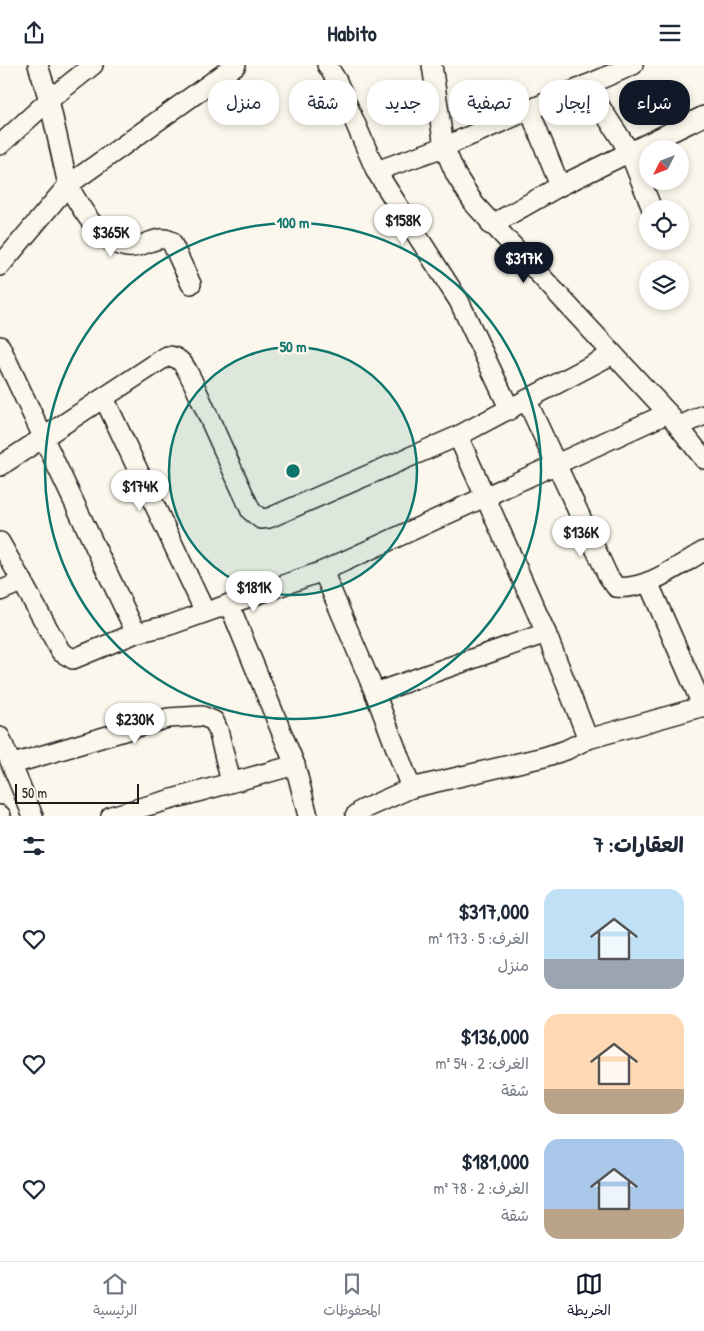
<!DOCTYPE html>
<html lang="ar">
<meta charset="utf-8">
<style>
:root{--surface:#fff;--page:#f6f6f7;--text:#1f2937;--muted:#747a83;--line:#e0e1e3;--accent:#111827}
body{margin:0;font-family:"Patrick Hand","Playpen Sans Arabic",sans-serif;background:var(--page);color:var(--text);direction:rtl;height:100vh;display:flex;flex-direction:column;font-size:19px;white-space:nowrap}
*{box-sizing:border-box;margin:0}
p{font-size:16px;color:var(--muted)}
.icon{flex:none;width:28px;height:28px;fill:none;stroke:currentColor;stroke-width:2;stroke-linecap:round;stroke-linejoin:round}
.map{position:relative;height:751px;overflow:hidden;direction:ltr}
.drawer{display:flex;flex-direction:column;background:var(--surface);flex:1}
.drawer>*{flex:none}
.hud{position:absolute;left:15px;top:15px;width:675px;height:45px;direction:rtl;display:flex;gap:10px}
.needle{width:32px;rotate:228deg}
.tools{position:absolute;left:639px;top:75px;display:grid;gap:10px}
.tools a{display:grid;place-items:center;width:50px;height:50px;border-radius:50%;background:var(--surface);box-shadow:0 2px 8px #0003;font-size:25px}
.scale{position:absolute;left:15px;bottom:12px;width:124px;box-sizing:border-box;padding-left:5px;border:2px solid #1c1c1c;border-top:0;font-size:14px;line-height:18px;white-space:nowrap;color:#1c1c1c;-webkit-text-stroke:4px #fbf7ec;paint-order:stroke}
.price{position:absolute;translate:-50% -42px;padding:0 11px;border-radius:18px;background:#fff;color:#222;font-size:16px;line-height:32px;filter:drop-shadow(0 1px 2px #0008)}
.price::after{content:'';position:absolute;left:50%;top:30px;width:15px;height:11px;margin-left:-8px;background:inherit;clip-path:polygon(0 0,100% 0,50% 100%)}
.price.current{background:var(--accent);color:#fff}
ul{padding:0;list-style:none}
li{display:flex;align-items:center;gap:15px;height:125px;padding:0 20px}
li span{display:grid;place-items:center;flex:none;width:140px;height:100px;border-radius:15px;color:#555}
li>.icon{margin-inline-start:auto}
span .icon{width:60px;height:60px;fill:#fffc;stroke-width:1}
li b{font-size:21px}
h2{display:flex;justify-content:space-between;align-items:center;height:60px;padding:0 20px;font-size:21px}
.pill{padding:0 18px;border-radius:20px;background:var(--surface);box-shadow:0 2px 8px #0003;font-size:18px;line-height:45px}
.pill.current{background:var(--accent);color:#fff}
header{display:flex;justify-content:space-between;align-items:center;height:65px;padding:0 20px;background:var(--surface);font-size:22px;font-weight:700}
.menu{display:flex;justify-content:space-around;align-items:center;height:70px;border-top:1px solid var(--line);background:var(--surface);font-size:14px;color:var(--muted)}
.menu a{display:grid;justify-items:center;gap:2px}
.menu .current{color:var(--accent)}
.map>svg:first-child{display:block}
.lines{fill:none;stroke-linecap:round;stroke-linejoin:round}
.minor-casing{stroke:#1c1c1c;stroke-width:22}
.minor{stroke:#fbf7ec;stroke-width:19}
.ring{fill:none;stroke:#0f766e;stroke-width:2.5}
.centre{fill:#0f766e;stroke:#fbf7ec;stroke-width:2.5}
.ring-label{font-size:15px;text-anchor:middle;font-weight:bold;fill:#0f766e;stroke:#fbf7ec;stroke-width:5;stroke-linejoin:round;paint-order:stroke}
</style>
<header><svg class="icon" aria-label="menu" viewBox="0 0 24 24"><path d="M4 6h16M4 12h16M4 18h16"/></svg>Habito<svg class="icon" aria-label="share" viewBox="0 0 24 24"><path d="M12 15V3M7 8l5-5 5 5M5 13v7h14v-7"/></svg></header>
<div class="map">
<svg width="704" height="751" viewBox="0 0 704 751">
<rect width="100%" height="100%" fill="#fbf7ec"/>
<filter id="ink" filterUnits="userSpaceOnUse"><feTurbulence type="fractalNoise" baseFrequency=".02" numOctaves="2"/><feDisplacementMap in="SourceGraphic" scale="10" xChannelSelector="R" yChannelSelector="G"/><feConvolveMatrix kernelMatrix="1 2 1 2 8 2 1 2 1" color-interpolation-filters="sRGB"/></filter>
<g filter="url(#ink)">
<g class="lines">
<g class="minor-casing">
<g id="minor">
<polyline points="327,0 337,16 376,106 459,236 510,345"/>
<polyline points="432,0 444,82 456,110 475,140 668,348 704,394"/>
<polyline points="586,20 629,86 652,144"/>
<polyline points="529,44 560,121"/>
<polyline points="0,80 49,35 93,0"/>
<polyline points="376,106 444,82 633,0"/>
<polyline points="491,160 560,121 704,51"/>
<polyline points="0,201 68,120 49,35 38,0"/>
<path d="M191 219 171 176C159 170 150 178 138 181 106 190 80 142 68 120L236 0"/>
<polyline points="0,281 136,568 170,560 323,506 668,348"/>
<polyline points="104,333 205,547"/>
<path d="M527 336 608 511 616 522C646 526 679 500 704 486"/>
<polyline points="680,361 704,350"/>
<polyline points="458,371 546,568 588,674"/>
<path d="M0 401 167 291C182 291 186 304 192 315L251 446 261 454 269 453 458 371 613 289"/>
<polyline points="0,477 61,587 73,594 136,568"/>
<polyline points="323,506 375,628 411,723"/>
<polyline points="648,517 703,642"/>
<polyline points="0,526 23,516"/>
<polyline points="229,539 295,700 308,751"/>
<polyline points="375,628 546,568"/>
<polyline points="0,672 33,751"/>
<polyline points="13,699 168,653 202,651 214,656 218,665 231,717"/>
<polyline points="0,750 1,751"/>
<polyline points="111,751 295,700"/>
<polyline points="355,751 362,745 411,723 544,692 566,685 588,674 704,641"/>
</g>
</g>
<use href="#minor" class="minor"/>
</g>
</g>
<circle cx="293" cy="406" r="124" fill="#0f766e" fill-opacity=".12"/>
<g class="ring">
<circle cx="293" cy="406" r="124"/>
<circle cx="293" cy="406" r="248"/>
</g>
<circle cx="293" cy="406" r="8" class="centre"/>
<g class="ring-label">
<text x="293" y="163">100 m</text>
<text x="293" y="287">50 m</text>
</g>
</svg>
<div class="tools">
<a><svg class="needle" viewBox="-14 -14 28 28"><path d="M0-13l5 13h-10z" fill="#e53935"/><path d="M0 13l5-13h-10z" fill="#747a83"/></svg></a>
<a><svg class="icon" aria-label="locate" viewBox="0 0 24 24"><circle cx="12" cy="12" r="6"/><path d="M12 2v4M12 18v4M2 12h4M18 12h4"/></svg></a>
<a><svg class="icon" aria-label="layers" viewBox="0 0 24 24"><path d="M12 4l9 5-9 5-9-5zM3 14l9 5 9-5"/></svg></a>
</div>
<div class="scale">50 m</div>
<b class="price" style="left:403px;top:181px">$158K</b>
<b class="price" style="left:111px;top:193px">$365K</b>
<b class="price current" style="left:524px;top:219px">$317K</b>
<b class="price" style="left:140px;top:447px">$174K</b>
<b class="price" style="left:581px;top:493px">$136K</b>
<b class="price" style="left:254px;top:548px">$181K</b>
<b class="price" style="left:135px;top:680px">$230K</b>
<div class="hud">
<a class="pill current">شراء</a>
<a class="pill">إيجار</a>
<a class="pill">تصفية</a>
<a class="pill">جديد</a>
<a class="pill">شقة</a>
<a class="pill">منزل</a>
</div>
</div>
<section class="drawer">
<h2>العقارات: 7<svg class="icon" aria-label="filters" viewBox="0 0 24 24"><path d="M4 7h16M4 17h16"/><circle cx="9" cy="7" r="2"/><circle cx="15" cy="17" r="2"/></svg></h2>
<ul>
<li><span style="background:linear-gradient(#bfe0f5 70%,#9aa5b1 0)"><svg class="icon" aria-label="home" viewBox="0 0 24 24"><path d="M3 11l9-7 9 7M6 9v11h12V9"/></svg></span><div><b>$317,000</b><p>الغرف: 5 · 173 m²</p><p>منزل</p></div><svg class="icon" aria-label="heart" viewBox="0 0 24 24"><path d="M12 20l-8-8c-3-5 5-10 8-4 3-6 11-1 8 4z"/></svg></li>
<li><span style="background:linear-gradient(#ffd9b3 75%,#b9a48a 0)"><svg class="icon" aria-label="home" viewBox="0 0 24 24"><path d="M3 11l9-7 9 7M6 9v11h12V9"/></svg></span><div><b>$136,000</b><p>الغرف: 2 · 54 m²</p><p>شقة</p></div><svg class="icon" aria-label="heart" viewBox="0 0 24 24"><path d="M12 20l-8-8c-3-5 5-10 8-4 3-6 11-1 8 4z"/></svg></li>
<li><span style="background:linear-gradient(#a9c7e8 70%,#b9a48a 0)"><svg class="icon" aria-label="home" viewBox="0 0 24 24"><path d="M3 11l9-7 9 7M6 9v11h12V9"/></svg></span><div><b>$181,000</b><p>الغرف: 2 · 78 m²</p><p>شقة</p></div><svg class="icon" aria-label="heart" viewBox="0 0 24 24"><path d="M12 20l-8-8c-3-5 5-10 8-4 3-6 11-1 8 4z"/></svg></li>
</ul>
</section>
<nav class="menu">
<a class="current"><svg class="icon" aria-label="map" viewBox="0 0 24 24"><path d="M3 6l6-2 6 2 6-2v14l-6 2-6-2-6 2zM9 4v14M15 6v14"/></svg>الخريطة</a>
<a><svg class="icon" aria-label="saved" viewBox="0 0 24 24"><path d="M7 4h10v16l-5-4-5 4z"/></svg>المحفوظات</a>
<a><svg class="icon" aria-label="home" viewBox="0 0 24 24"><path d="M3 11l9-7 9 7M6 9v11h12V9"/></svg>الرئيسية</a>
</nav>
